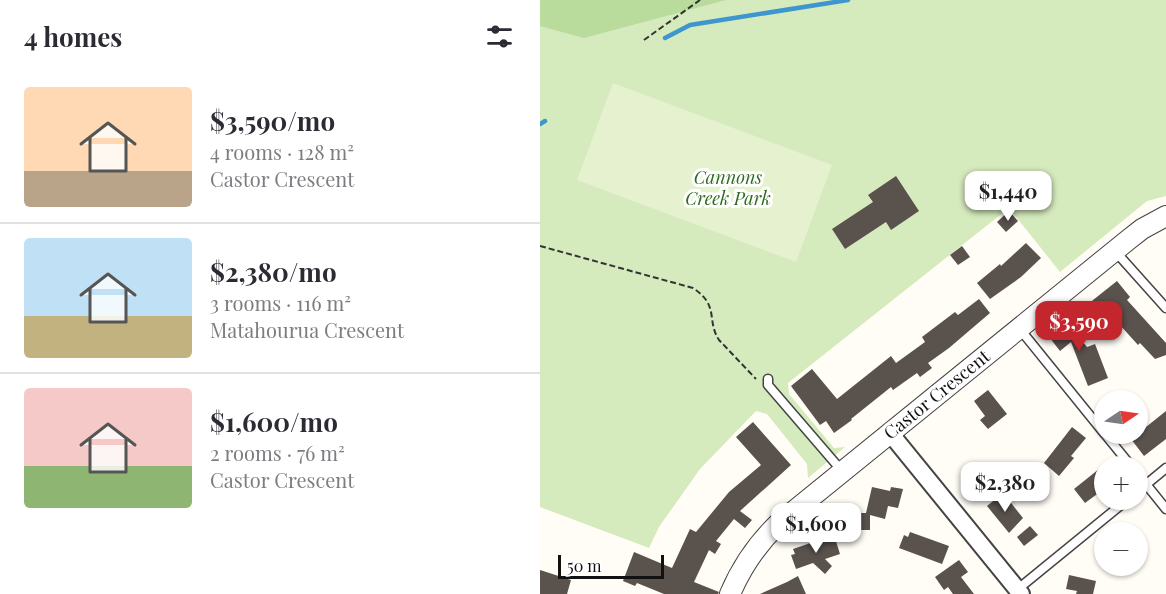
<!DOCTYPE html>
<meta charset="utf-8">
<style>
:root{--surface:#fff;--page:#f7f7f7;--text:#2b2b33;--muted:#7c7c81;--line:#e1e1e2;--accent:#c4262e}
body{margin:0;font-family:"Playfair Display",serif;background:var(--page);color:var(--text);height:100vh;display:flex;flex-direction:column;font-size:22px;white-space:nowrap}
*{box-sizing:border-box;margin:0}
p{font-size:20px;color:var(--muted)}
.icon{flex:none;width:33px;height:33px;fill:none;stroke:currentColor;stroke-width:2;stroke-linecap:round;stroke-linejoin:round}
.map{position:relative;flex:1;overflow:hidden}
.details{display:flex;flex-direction:column;background:var(--surface);width:540px}
.details>*{flex:none}
.needle{width:39px;rotate:77deg}
.fabs{position:absolute;left:554px;top:390px;display:grid;gap:12px}
.fabs a{display:grid;place-items:center;width:54px;height:54px;border-radius:50%;background:var(--surface);box-shadow:0 2px 4px #0004;font-size:30px}
.scale{position:absolute;left:18px;bottom:15px;width:106px;box-sizing:border-box;padding-left:6px;border:3px solid #111;border-top:0;font-size:16px;line-height:21px;white-space:nowrap;color:#111;-webkit-text-stroke:4px #fff;paint-order:stroke}
.price{position:absolute;translate:-50% -51px;padding:0 14px;border-radius:12px;background:#fff;color:#222;font-size:20px;line-height:39px;filter:drop-shadow(0 2px 3px #0008)}
.price::after{content:'';position:absolute;left:50%;top:36px;width:18px;height:14px;margin-left:-9px;background:inherit;clip-path:polygon(0 0,100% 0,50% 100%)}
.price.current{background:var(--accent);color:#fff}
ul{padding:0;list-style:none}
li{display:flex;align-items:center;gap:18px;height:150px;padding:0 24px}
li+li{border-top:2px solid var(--line)}
li span{display:grid;place-items:center;flex:none;width:168px;height:120px;border-radius:6px;color:#555}
li>.icon{margin-inline-start:auto}
span .icon{width:72px;height:72px;fill:#fffc;stroke-width:1}
li b{font-size:26px}
h2{display:flex;justify-content:space-between;align-items:center;height:72px;padding:0 24px;font-size:26px}
main{display:flex;flex:1;min-height:0}
.map>svg:first-child{display:block}
.green{fill:#d5ebbd}
.forest{fill:#b9dc9c}
.pitch{fill:#e6f2cf}
.lines{fill:none;stroke-linecap:round;stroke-linejoin:round}
.stream{stroke:#3f96cf;stroke-width:4.5}
.building{fill:#5a524d}
.service-casing{stroke:#444;stroke-width:11}
.minor-casing{stroke:#444;stroke-width:20}
.tertiary-casing{stroke:#444;stroke-width:22}
.path{stroke:#333;stroke-width:2;stroke-dasharray:6 3;stroke-linecap:butt}
.service{stroke:#fff;stroke-width:8}
.minor{stroke:#fff;stroke-width:16}
.tertiary{stroke:#fff;stroke-width:20}
.labels{text-anchor:middle;stroke-width:6;stroke-linejoin:round;paint-order:stroke}
.park-label{font-size:18px;font-style:italic;fill:#2f6b1f;stroke:#fff}
.street-label{font-size:18px;fill:#111;stroke:#fff}
</style>
<main>
<section class="details">
<h2>4 homes<svg class="icon" aria-label="filters" viewBox="0 0 24 24"><path d="M4 7h16M4 17h16"/><circle cx="9" cy="7" r="2"/><circle cx="15" cy="17" r="2"/></svg></h2>
<ul>
<li><span style="background:linear-gradient(#ffd9b3 70%,#b9a48a 0)"><svg class="icon" aria-label="home" viewBox="0 0 24 24"><path d="M3 11l9-7 9 7M6 9v11h12V9"/></svg></span><div><b>$3,590/mo</b><p>4 rooms · 128 m²</p><p>Castor Crescent</p></div></li>
<li><span style="background:linear-gradient(#bfe0f5 65%,#c2b280 0)"><svg class="icon" aria-label="home" viewBox="0 0 24 24"><path d="M3 11l9-7 9 7M6 9v11h12V9"/></svg></span><div><b>$2,380/mo</b><p>3 rooms · 116 m²</p><p>Matahourua Crescent</p></div></li>
<li><span style="background:linear-gradient(#f6c9c9 65%,#8fb573 0)"><svg class="icon" aria-label="home" viewBox="0 0 24 24"><path d="M3 11l9-7 9 7M6 9v11h12V9"/></svg></span><div><b>$1,600/mo</b><p>2 rooms · 76 m²</p><p>Castor Crescent</p></div></li>
</ul>
</section>
<div class="map">
<svg width="626" height="594" viewBox="0 0 626 594">
<rect width="100%" height="100%" fill="#fffdf5"/>
<polygon class="green" points="0,0 626,0 626,196 607,201 520,272 469,208 248,383 249,394 294,448 305,447 268,478 267,464 227,414 216,411 160,469 119,527 109,548 0,507"/>
<polygon class="forest" points="0,0 186,0 44,38 0,26"/>
<polygon class="pitch" points="73,83 292,165 256,262 37,180"/>
<g class="lines">
<g class="stream">
<polyline points="125,38 150,25 308,0"/>
<polyline points="0,124 5,121"/>
</g>
</g>
<g class="building">
<polygon points="356,176 379,211 351,230 346,222 305,249 292,229 333,202 328,195"/>
<polygon points="469,211 478,221 466,232 457,222"/>
<polygon points="486,243 501,258 481,277 450,299 437,283 460,264 461,266"/>
<polygon points="422,246 430,257 418,265 410,255"/>
<polygon points="577,281 590,297 587,300 626,343 626,355 615,359 600,343 598,345 570,314 562,320 548,304"/>
<polygon points="439,299 450,313 409,348 388,363 392,368 380,377 377,373 353,390 351,387 311,419 312,420 294,433 286,421 280,425 251,386 272,369 297,399 351,356 356,363 385,342 382,337 415,312 418,315"/>
<polygon points="523,318 547,347 555,344 568,378 548,386 531,342 520,351 506,333"/>
<polygon points="448,390 467,414 448,429 440,420 445,416 434,401"/>
<polygon points="626,411 626,439 604,456 591,439"/>
<polygon points="213,422 251,465 200,511 212,520 205,528 194,519 176,541 181,544 175,554 169,550 154,582 179,592 178,594 124,594 97,583 95,586 83,581 94,552 132,568 150,529 156,532 189,492 221,465 196,437"/>
<polygon points="532,427 546,438 531,456 534,458 519,476 504,463"/>
<polygon points="564,465 564,489 545,503 534,489"/>
<polygon points="332,487 350,491 351,487 363,489 358,508 348,506 345,519 330,515 330,530 297,530 297,513 326,513"/>
<polygon points="463,493 483,518 469,533 447,506"/>
<polygon points="490,526 498,535 484,546 477,537"/>
<polygon points="370,532 409,546 402,564 359,548 364,535 368,537"/>
<polygon points="294,535 300,554 285,559 292,566 285,574 273,563 256,569 251,555 255,554 253,549"/>
<polygon points="419,560 428,572 421,577 434,594 413,594 408,587 404,590 395,577"/>
<polygon points="0,570 31,580 27,594 0,594"/>
<polygon points="529,575 556,581 553,594 536,594 537,591 526,589"/>
<polygon points="258,576 266,594 220,594 247,582"/>
</g>
<g class="lines">
<g class="service-casing">
<g id="service">
<polyline points="575,251 626,308"/>
<polyline points="479,328 564,433"/>
<polyline points="228,379 228,385 302,471"/>
<polyline points="565,434 591,466"/>
<polyline points="597,473 626,509"/>
<polyline points="597,492 626,468"/>
<polyline points="478,589 587,500"/>
</g>
</g>
<g class="minor-casing">
<polyline id="minor" points="350,433 481,594"/>
</g>
<g class="tertiary-casing">
<path id="tertiary" d="M190 594C202 566 216 545 238 524L588 240 602 229 626 216"/>
</g>
<g class="path">
<polyline points="104,40 160,0"/>
<path d="M0 246 153 288C180 306 166 320 179 340L216 379"/>
</g>
<use href="#service" class="service"/>
<use href="#minor" class="minor"/>
<use href="#tertiary" class="tertiary"/>
</g>
<g class="labels">
<g class="park-label">
<text x="188" y="184">Cannons<tspan x="188" dy="21">Creek Park</tspan></text>
</g>
<g class="street-label">
<text transform="translate(397 395) rotate(-39)" y="6">Castor Crescent</text>
</g>
</g>
</svg>
<div class="fabs">
<a><svg class="needle" viewBox="-14 -14 28 28"><path d="M0-13l5 13h-10z" fill="#e53935"/><path d="M0 13l5-13h-10z" fill="#7c7c81"/></svg></a>
<a>+</a>
<a>−</a>
</div>
<div class="scale">50 m</div>
<b class="price" style="left:468px;top:222px">$1,440</b>
<b class="price current" style="left:539px;top:352px">$3,590</b>
<b class="price" style="left:465px;top:513px">$2,380</b>
<b class="price" style="left:276px;top:554px">$1,600</b>
</div>
</main>
